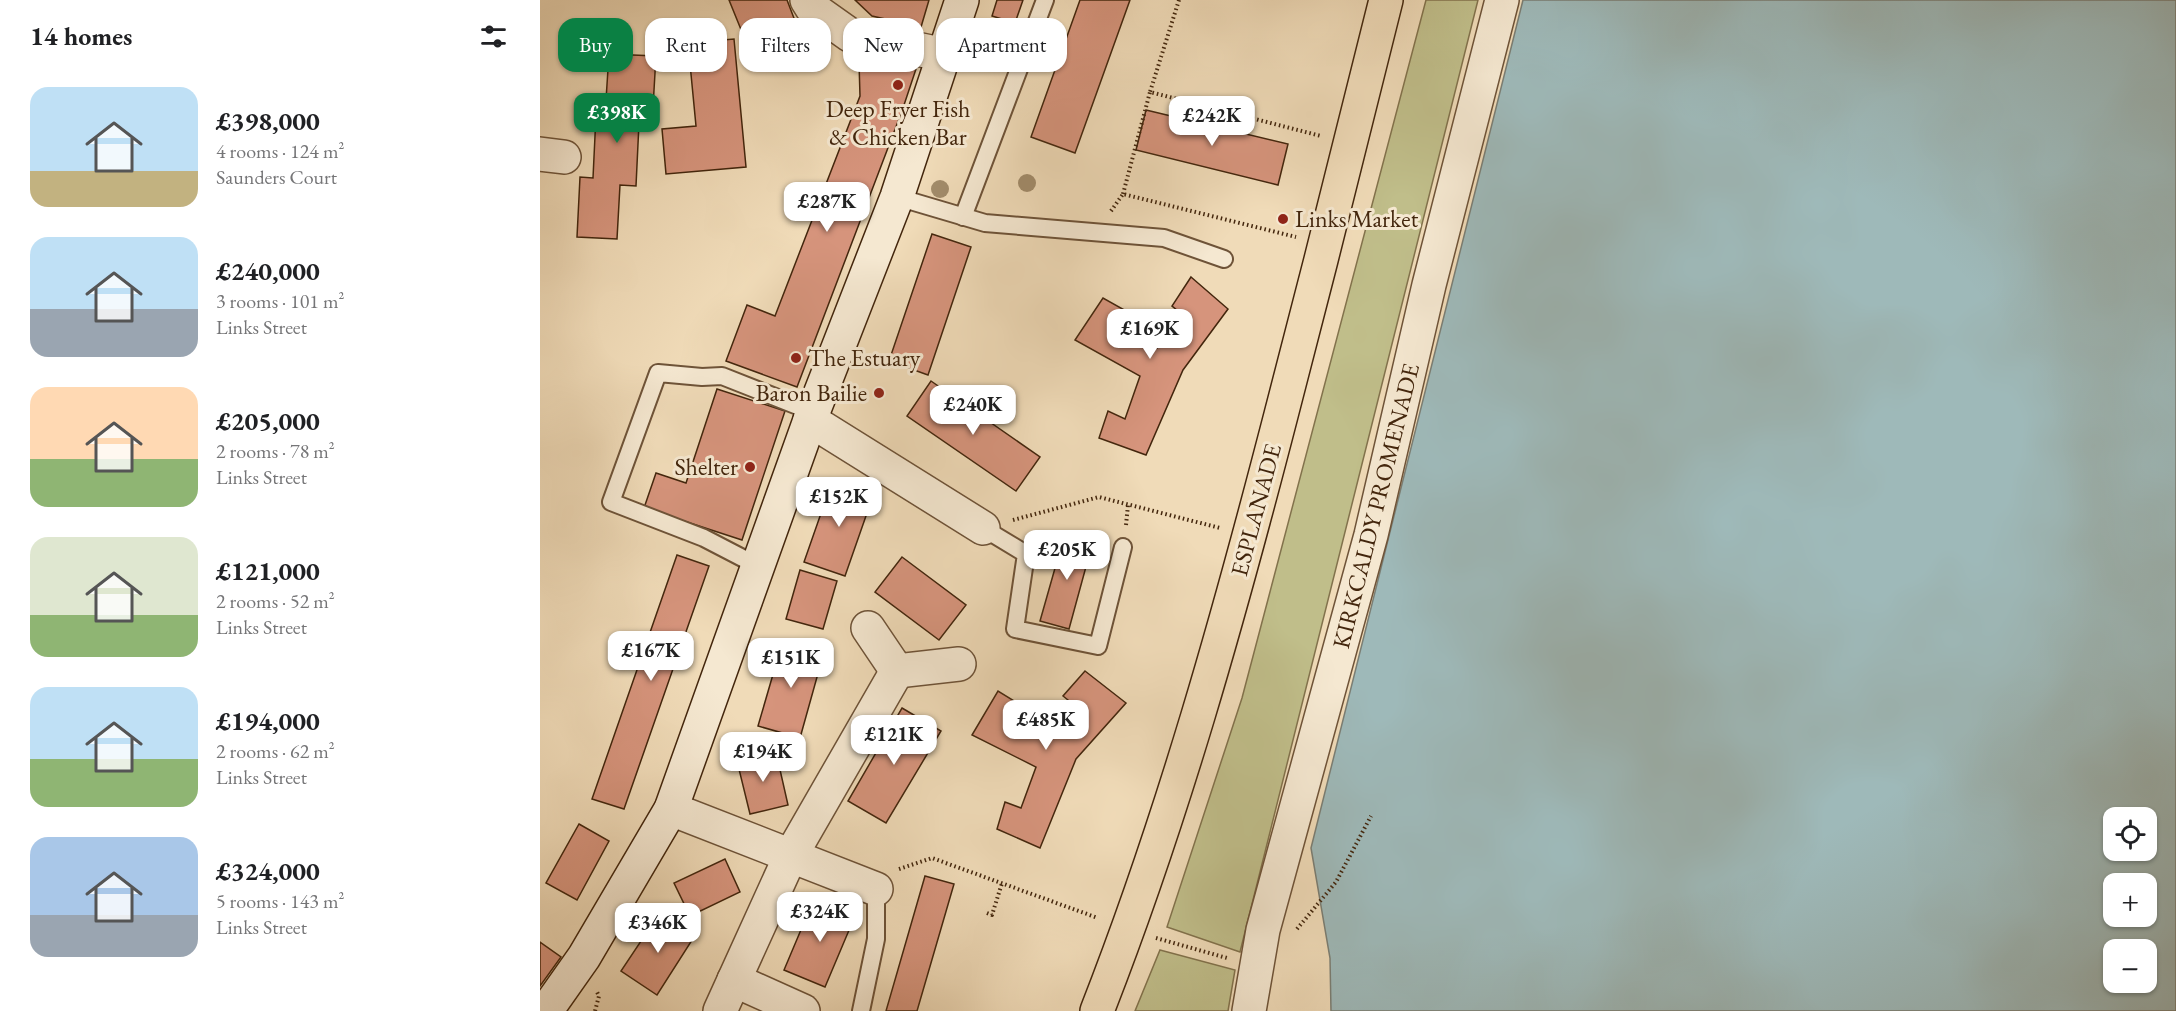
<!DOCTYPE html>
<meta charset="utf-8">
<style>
:root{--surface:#fff;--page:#f6f6f6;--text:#202124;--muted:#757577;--accent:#0b8043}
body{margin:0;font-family:"EB Garamond",serif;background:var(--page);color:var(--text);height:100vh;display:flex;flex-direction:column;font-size:22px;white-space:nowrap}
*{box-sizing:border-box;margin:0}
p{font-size:20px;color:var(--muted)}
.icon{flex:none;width:33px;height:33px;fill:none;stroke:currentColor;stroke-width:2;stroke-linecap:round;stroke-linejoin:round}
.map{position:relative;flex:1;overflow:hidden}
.drawer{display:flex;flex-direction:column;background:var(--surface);width:540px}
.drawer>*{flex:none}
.hud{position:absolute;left:18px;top:18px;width:570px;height:54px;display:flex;gap:12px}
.fabs{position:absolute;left:1563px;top:807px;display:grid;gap:12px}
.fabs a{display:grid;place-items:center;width:54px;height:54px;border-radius:12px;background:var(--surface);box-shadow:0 2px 4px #0004;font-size:30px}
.price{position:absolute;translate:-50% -51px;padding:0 14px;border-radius:12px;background:#fff;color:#222;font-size:20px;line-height:39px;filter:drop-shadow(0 2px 3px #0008)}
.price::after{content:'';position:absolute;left:50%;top:36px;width:18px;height:14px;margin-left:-9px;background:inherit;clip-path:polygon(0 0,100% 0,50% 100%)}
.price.on{background:var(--accent);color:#fff}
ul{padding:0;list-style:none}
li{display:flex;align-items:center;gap:18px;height:150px;padding:0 30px}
li span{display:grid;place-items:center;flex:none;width:168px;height:120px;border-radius:18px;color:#555}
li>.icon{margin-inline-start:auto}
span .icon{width:72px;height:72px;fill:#fffc;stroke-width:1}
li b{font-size:26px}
h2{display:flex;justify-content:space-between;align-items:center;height:72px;padding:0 30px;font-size:26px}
.tag{padding:0 21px;border-radius:18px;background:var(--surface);box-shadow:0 2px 4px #0004;font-size:21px;line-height:54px}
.tag.on{background:var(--accent);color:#fff}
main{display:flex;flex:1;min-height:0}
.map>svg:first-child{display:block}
.green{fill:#c0be8a;stroke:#82724c;stroke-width:1.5}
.water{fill:#9eb9b9;stroke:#7a7e74;stroke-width:1.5;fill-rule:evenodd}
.building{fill:#d6947c;stroke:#43260d;stroke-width:1.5}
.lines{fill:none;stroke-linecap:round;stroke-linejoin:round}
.lane-casing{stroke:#6e5338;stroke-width:20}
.street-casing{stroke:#6e5338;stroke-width:36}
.secondary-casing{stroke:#43260d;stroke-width:36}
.primary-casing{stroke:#43260d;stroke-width:36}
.path{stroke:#43260d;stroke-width:4;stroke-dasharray:1.5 3;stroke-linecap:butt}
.lane{stroke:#f5e8d1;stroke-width:16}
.street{stroke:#f5e8d1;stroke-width:33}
.secondary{stroke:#f5e8d1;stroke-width:33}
.primary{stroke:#f0dbb8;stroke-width:33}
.tree{fill:#a28c6b}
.poi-dot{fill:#8f2418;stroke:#f5e8d1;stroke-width:2}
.labels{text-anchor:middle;stroke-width:6;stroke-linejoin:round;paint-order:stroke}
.poi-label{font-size:24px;fill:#43260d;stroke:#f5e8d1;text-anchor:start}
.street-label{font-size:24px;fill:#43260d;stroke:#f5e8d1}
</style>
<main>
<section class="drawer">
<h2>14 homes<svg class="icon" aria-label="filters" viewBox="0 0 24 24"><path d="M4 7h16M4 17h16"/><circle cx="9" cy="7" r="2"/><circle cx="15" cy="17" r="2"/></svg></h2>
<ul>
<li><span style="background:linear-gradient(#bfe0f5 70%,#c2b280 0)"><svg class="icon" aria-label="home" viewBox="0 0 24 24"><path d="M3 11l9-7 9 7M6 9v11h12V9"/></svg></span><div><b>£398,000</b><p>4 rooms · 124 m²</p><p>Saunders Court</p></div></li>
<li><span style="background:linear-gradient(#bfe0f5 60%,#9aa5b1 0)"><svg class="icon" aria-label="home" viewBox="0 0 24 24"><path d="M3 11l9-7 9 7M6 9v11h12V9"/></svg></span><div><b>£240,000</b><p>3 rooms · 101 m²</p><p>Links Street</p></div></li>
<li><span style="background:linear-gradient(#ffd9b3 60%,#8fb573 0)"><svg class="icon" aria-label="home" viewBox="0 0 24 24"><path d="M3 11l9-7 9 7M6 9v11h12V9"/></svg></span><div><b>£205,000</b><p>2 rooms · 78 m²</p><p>Links Street</p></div></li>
<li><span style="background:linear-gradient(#dfe7d0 65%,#8fb573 0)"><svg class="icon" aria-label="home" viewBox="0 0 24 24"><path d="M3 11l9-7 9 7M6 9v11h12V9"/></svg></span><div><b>£121,000</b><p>2 rooms · 52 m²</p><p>Links Street</p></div></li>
<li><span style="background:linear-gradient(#bfe0f5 60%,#8fb573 0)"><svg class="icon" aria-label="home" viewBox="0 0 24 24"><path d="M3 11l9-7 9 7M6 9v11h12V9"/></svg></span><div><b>£194,000</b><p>2 rooms · 62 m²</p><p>Links Street</p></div></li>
<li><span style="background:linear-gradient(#a9c7e8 65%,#9aa5b1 0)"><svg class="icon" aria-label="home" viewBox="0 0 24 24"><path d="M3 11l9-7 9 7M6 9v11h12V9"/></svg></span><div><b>£324,000</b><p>5 rooms · 143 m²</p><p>Links Street</p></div></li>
</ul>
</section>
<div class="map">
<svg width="1636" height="1011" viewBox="0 0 1636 1011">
<rect width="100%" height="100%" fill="#f0dbb8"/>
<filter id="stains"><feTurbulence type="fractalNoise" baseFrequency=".00333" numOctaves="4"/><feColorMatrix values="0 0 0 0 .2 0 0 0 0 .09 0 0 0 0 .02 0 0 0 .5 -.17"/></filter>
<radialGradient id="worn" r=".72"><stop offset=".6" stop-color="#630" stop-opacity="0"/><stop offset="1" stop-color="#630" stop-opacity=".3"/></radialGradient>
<g class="green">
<polygon points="886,0 938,0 700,952 627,927 702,698"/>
<polygon points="620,950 695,970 688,1011 595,1011"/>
</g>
<path class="water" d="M983 0H1636V1011H791L790 958 771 848ZM1574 818H1606V850H1574ZM1574 884H1606V916H1574ZM1574 950H1606V982H1574Z"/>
<g class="building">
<polygon points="189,0 247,0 270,60 213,59"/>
<polygon points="315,0 389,0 381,27 332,16"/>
<polygon points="457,0 483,0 475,23 452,16"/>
<polygon points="540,0 590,0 535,153 491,137"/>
<polygon points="194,39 206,167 126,174 122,129 156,126 148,43"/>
<polygon points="69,54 116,56 112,124 99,123 96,186 80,185 77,239 37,237 40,177 53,178 56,115 65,115"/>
<polygon points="319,62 356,62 376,69 362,111 257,387 186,361 207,305 235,316 320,96"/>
<polygon points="606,110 748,144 738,185 596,150"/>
<polygon points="392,234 431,247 388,375 349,361"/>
<polygon points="651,277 688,309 643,370 606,455 559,438 568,411 585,419 600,376 535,340 563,298 588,312 582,324 617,348 643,315 632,306"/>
<polygon points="391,381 500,457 476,491 367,416"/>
<polygon points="177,389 245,411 202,540 104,508 116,473 146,483"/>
<polygon points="293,479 334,493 305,576 264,562"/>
<polygon points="525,533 553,541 529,629 500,621"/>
<polygon points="137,555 169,566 84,809 52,799"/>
<polygon points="362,557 426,605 399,640 335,592"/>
<polygon points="260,570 297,581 283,629 246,619"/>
<polygon points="243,640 284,652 260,738 218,726"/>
<polygon points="545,671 586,703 536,759 500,848 457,829 465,802 481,808 496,767 432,735 458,691 484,707 477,718 508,733 533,704 523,696"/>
<polygon points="362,708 401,731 346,823 308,801"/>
<polygon points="236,752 248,805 210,814 197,761"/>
<polygon points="39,824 69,841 37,900 6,883"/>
<polygon points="185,859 200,892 150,916 134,883"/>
<polygon points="385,876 414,884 377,1011 346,1011"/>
<polygon points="274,899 315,916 285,987 244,970"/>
<polygon points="119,914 154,937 117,995 81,971"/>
<polygon points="0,942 21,957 0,986"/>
</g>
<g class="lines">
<g class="lane-casing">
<g id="lane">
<polyline points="357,197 445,223 624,238 684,259"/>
<polyline points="423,217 505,0"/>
<polyline points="443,528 486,554 475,629 558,646 583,547"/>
<polyline points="218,566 164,538 71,502 118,373 162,377 182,376 273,412"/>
<polyline points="321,1011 336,939 336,889"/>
</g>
</g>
<g class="street-casing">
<g id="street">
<polyline points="267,0 272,8 310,35 405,55"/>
<polyline points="0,154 24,157"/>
<polyline points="270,420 443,528"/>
<polyline points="328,628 357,671 419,664"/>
<polyline points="131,809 336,889"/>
<polyline points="194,980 263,1011"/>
<polyline points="180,1011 250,857 357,671"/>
<polyline points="709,1011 723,930 831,535 889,285 962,0"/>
</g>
</g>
<g class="secondary-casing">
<polyline id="secondary" points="6,1011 44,957 131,809 270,420 357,197 422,0"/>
</g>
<g class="primary-casing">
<path id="primary" d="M557 1011C633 817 689 616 741 415 777 277 812 138 846 0"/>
</g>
<g class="path">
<polyline points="639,0 610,92 781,136"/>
<polyline points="583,194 610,92"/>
<polyline points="571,211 583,194 756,237"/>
<polyline points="473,520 559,497 680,528"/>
<polyline points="586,525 588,505"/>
<polyline points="359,869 392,858 558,918"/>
<polyline points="447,913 452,915 462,883"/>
<polyline points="757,929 796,882 831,816"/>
<polyline points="616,938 687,958"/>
<polyline points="55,1011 59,996 57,992"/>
</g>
<use href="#lane" class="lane"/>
<use href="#street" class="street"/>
<use href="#secondary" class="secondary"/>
<use href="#primary" class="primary"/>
</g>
<g class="tree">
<circle cx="487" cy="183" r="9"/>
<circle cx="400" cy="189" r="9"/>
</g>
<g class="poi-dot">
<circle cx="358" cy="85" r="6"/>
<circle cx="743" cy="219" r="6"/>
<circle cx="256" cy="358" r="6"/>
<circle cx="339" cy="393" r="6"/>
<circle cx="210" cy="467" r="6"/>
</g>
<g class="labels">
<g class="poi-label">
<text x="358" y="117" text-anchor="middle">Deep Fryer Fish<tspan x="358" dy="28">&amp; Chicken Bar</tspan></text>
<text x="755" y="227">Links Market</text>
<text x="268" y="366">The Estuary</text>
<text x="327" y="401" text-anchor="end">Baron Bailie</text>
<text x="198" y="475" text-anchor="end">Shelter</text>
</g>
<g class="street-label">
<text transform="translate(836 506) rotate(-76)" y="8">KIRKCALDY PROMENADE</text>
<text transform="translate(716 510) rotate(-75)" y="8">ESPLANADE</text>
</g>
</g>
<rect width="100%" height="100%" filter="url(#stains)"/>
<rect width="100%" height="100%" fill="url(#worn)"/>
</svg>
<div class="fabs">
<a><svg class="icon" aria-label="locate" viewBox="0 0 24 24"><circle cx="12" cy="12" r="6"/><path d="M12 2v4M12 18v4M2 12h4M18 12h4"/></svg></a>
<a>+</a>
<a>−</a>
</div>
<b class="price on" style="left:77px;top:144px">£398K</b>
<b class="price" style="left:672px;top:147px">£242K</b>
<b class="price" style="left:287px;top:233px">£287K</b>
<b class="price" style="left:610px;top:360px">£169K</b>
<b class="price" style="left:433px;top:436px">£240K</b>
<b class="price" style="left:299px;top:528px">£152K</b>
<b class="price" style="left:527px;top:581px">£205K</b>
<b class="price" style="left:111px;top:682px">£167K</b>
<b class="price" style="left:251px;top:689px">£151K</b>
<b class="price" style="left:506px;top:751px">£485K</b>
<b class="price" style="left:354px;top:766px">£121K</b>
<b class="price" style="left:223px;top:783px">£194K</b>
<b class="price" style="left:280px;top:943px">£324K</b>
<b class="price" style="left:118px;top:954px">£346K</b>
<div class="hud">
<a class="tag on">Buy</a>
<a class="tag">Rent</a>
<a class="tag">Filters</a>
<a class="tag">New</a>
<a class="tag">Apartment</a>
</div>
</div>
</main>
